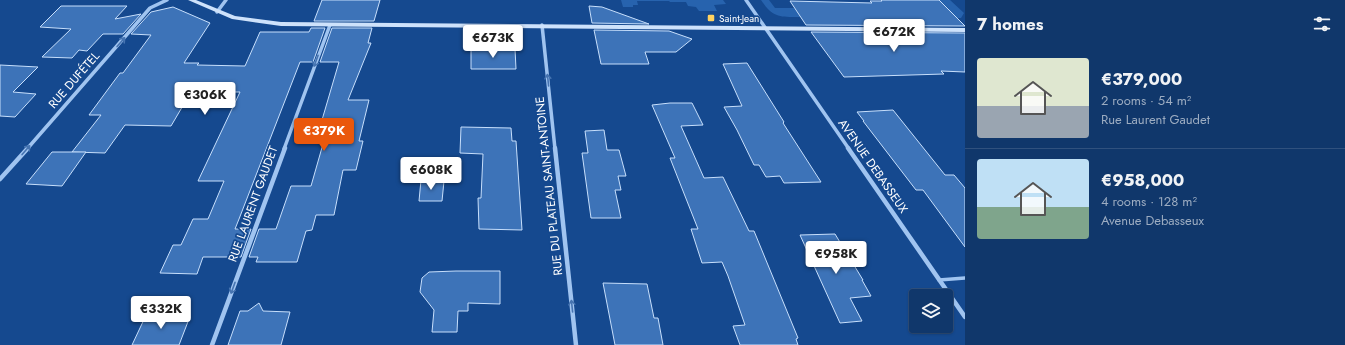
<!DOCTYPE html>
<meta charset="utf-8">
<style>
:root{--surface:#10376b;--page:#193f71;--text:#f1f3f6;--muted:#9cacc1;--line:#30517e;--accent:#ea580c}
body{margin:0;font-family:Jost,sans-serif;background:var(--page);color:var(--text);height:100vh;display:flex;flex-direction:column;font-size:15px;white-space:nowrap}
*{box-sizing:border-box;margin:0}
p{font-size:13px;color:var(--muted)}
.icon{flex:none;width:22px;height:22px;fill:none;stroke:currentColor;stroke-width:2;stroke-linecap:round;stroke-linejoin:round}
.map{position:relative;flex:1;overflow:hidden}
.panel{display:flex;flex-direction:column;background:var(--surface);width:380px}
.panel>*{flex:none}
.fabs{position:absolute;left:909px;top:289px;display:grid;gap:8px}
.fabs a{display:grid;place-items:center;width:44px;height:44px;border-radius:4px;background:var(--surface);box-shadow:0 1px 3px #0004,0 0 0 1px var(--line);font-size:20px}
.price{position:absolute;translate:-50% -34px;padding:0 9px;border-radius:4px;background:#fff;color:#222;font-size:13px;line-height:26px;filter:drop-shadow(0 1px 2px #0008)}
.price::after{content:'';position:absolute;left:50%;top:24px;width:12px;height:9px;margin-left:-6px;background:inherit;clip-path:polygon(0 0,100% 0,50% 100%)}
.price.active{background:var(--accent);color:#fff}
ul{padding:0;list-style:none}
li{display:flex;align-items:center;gap:12px;height:100px;padding:0 12px}
li+li{border-top:1px solid var(--line)}
li span{display:grid;place-items:center;flex:none;width:112px;height:80px;border-radius:4px;color:#555}
li>.icon{margin-inline-start:auto}
span .icon{width:48px;height:48px;fill:#fffc;stroke-width:1}
li b{font-size:17px}
h2{display:flex;justify-content:space-between;align-items:center;height:48px;padding:0 12px;font-size:17px}
main{display:flex;flex:1;min-height:0}
.map>svg:first-child{display:block}
.green{fill:#2763ae}
.building{fill:#3d73b8;stroke:#c7dffc}
.lines{fill:none;stroke-linecap:round;stroke-linejoin:round}
.service{stroke:#a0c4f0;stroke-width:3.5}
.minor-far1{stroke:#a0c4f0;stroke-width:3.5}
.minor{stroke:#a0c4f0;stroke-width:4.5}
.secondary{fill:#cee2fb;fill-rule:evenodd}
.oneway{stroke:#4674b1}
.poi-dot{fill:#ffd260;stroke:#15498f;stroke-width:1.5}
.labels{text-anchor:middle;stroke-width:3.5;stroke-linejoin:round;paint-order:stroke}
.far-poi-label{font-size:10px;fill:#fff;stroke:#15498f;text-anchor:start}
.street-label{font-size:12px;fill:#fff;stroke:#15498f}
</style>
<main>
<div class="map">
<svg width="965" height="345" viewBox="0 0 965 345">
<rect width="100%" height="100%" fill="#15498f"/>
<g class="green">
<polygon points="621,0 723,0 726,4 714,5 717,11 699,11 696,7 688,6 686,2 670,2 669,1 637,1 638,5 633,5 633,7 623,7"/>
<path d="M761 0H769L775 8H794L801 17C780 17 773 18 761 0Z"/>
<polygon points="939,0 950,0 964,13 961,18 943,18 949,9"/>
</g>
<g class="building">
<polygon points="322,0 380,0 374,21 314,21"/>
<polygon points="881,0 939,0 965,26 806,25 790,1 872,3 870,1 882,1"/>
<polygon points="61,6 127,6 115,19 141,14 123,34 103,34 87,51 79,50 72,58 42,57 71,29 40,27"/>
<polygon points="589,6 602,7 649,24 592,23"/>
<polygon points="173,7 210,23 184,63 199,63 197,65 245,66 260,32 309,32 311,28 325,28 313,62 300,62 239,219 235,229 251,229 241,257 203,257 197,274 160,273 173,245 181,245 193,219 208,219 224,181 198,181 240,92 191,92 171,126 125,125 105,153 72,152 101,115 89,115 120,73 123,73 151,35 131,34 151,12"/>
<polygon points="332,28 372,28 368,43 371,43 348,100 369,100 359,141 363,141 356,170 343,170 334,215 316,215 312,230 306,231 297,262 256,262 258,257 249,257 259,229 276,229 291,186 311,186 325,137 317,137 339,62 320,62"/>
<polygon points="594,30 669,31 692,39 676,52 645,52 649,64 601,64"/>
<polygon points="811,32 965,33 965,72 941,71 944,74 844,77"/>
<polygon points="471,48 515,49 516,69 471,69"/>
<polygon points="747,63 784,122 783,123 821,182 784,183 780,176 766,177 759,165 754,165 737,130 724,107 742,106 723,64"/>
<polygon points="0,65 38,67 13,92 36,94 15,117 0,116"/>
<polygon points="670,103 692,103 703,125 681,126 704,178 723,177 749,231 754,231 798,338 796,339 798,345 740,345 733,326 745,325 728,276 722,262 702,263 691,229 698,229 670,158 675,158 652,105"/>
<polygon points="893,110 945,175 954,175 965,188 965,247 923,190 916,190 863,121 864,121 857,112"/>
<polygon points="461,127 511,128 512,141 516,141 522,230 479,229 478,198 481,198 483,154 460,153"/>
<polygon points="604,130 607,150 619,150 626,176 618,176 621,190 615,190 621,218 591,218 582,153 588,153 585,131"/>
<polygon points="52,152 86,152 62,186 26,184"/>
<polygon points="421,180 444,181 442,201 419,201"/>
<polygon points="835,234 863,280 862,280 871,296 850,298 862,321 840,323 800,235"/>
<polygon points="456,271 500,271 500,304 468,303 468,311 458,311 457,332 432,332 434,310 420,292 422,278 429,272"/>
<polygon points="603,283 647,284 654,318 658,318 663,345 615,345"/>
<polygon points="259,303 263,311 290,312 281,345 228,345 240,311 248,311"/>
<polygon points="148,311 176,312 173,319 189,319 179,345 132,345"/>
</g>
<g class="lines">
<polyline class="service" points="939,280 965,278"/>
<g class="minor-far1">
<polyline points="746,0 849,149"/>
<polyline points="217,12 226,0"/>
<polyline points="542,25 555,149"/>
<polyline points="27,149 150,8 167,0"/>
<polyline points="284,149 330,25"/>
</g>
<g class="minor">
<polyline points="555,148 576,345"/>
<polyline points="848,148 965,317"/>
<polyline points="0,179 28,148"/>
<polyline points="212,345 285,148"/>
</g>
<polygon class="secondary" points="188,0 196,0 235,16 281,22 965,28 965,32 281,26 232,19"/>
</g>
<defs><path id="oneway-shaft" d="M-6 0H5M1.5-3L5.5 0L1.5 3" fill="none" stroke-width="1.6" stroke-linecap="round" stroke-linejoin="round"/></defs>
<g class="oneway">
<use href="#oneway-shaft" transform="translate(121 42) rotate(-49)"/>
<use href="#oneway-shaft" transform="translate(316 61) rotate(110)"/>
<use href="#oneway-shaft" transform="translate(548 80) rotate(-96)"/>
<use href="#oneway-shaft" transform="translate(26 150) rotate(-49)"/>
<use href="#oneway-shaft" transform="translate(233 288) rotate(110)"/>
<use href="#oneway-shaft" transform="translate(572 306) rotate(-96)"/>
</g>
<rect class="poi-dot" x="707" y="14" width="8" height="8" rx="2"/>
<g class="labels">
<g class="far-poi-label">
<text x="719" y="22">Saint-Jean</text>
</g>
<g class="street-label">
<text transform="translate(74 80) rotate(-49)" y="4">RUE DUFÉTEL</text>
<text transform="translate(873 166) rotate(55)" y="4">AVENUE DEBASSEUX</text>
<text transform="translate(549 186) rotate(-96)" y="4">RUE DU PLATEAU SAINT-ANTOINE</text>
<text transform="translate(253 204) rotate(-70)" y="4">RUE LAURENT GAUDET</text>
</g>
</g>
</svg>
<div class="fabs">
<a><svg class="icon" aria-label="layers" viewBox="0 0 24 24"><path d="M12 4l9 5-9 5-9-5zM3 14l9 5 9-5"/></svg></a>
</div>
<b class="price" style="left:894px;top:53px">€672K</b>
<b class="price" style="left:493px;top:59px">€673K</b>
<b class="price" style="left:205px;top:116px">€306K</b>
<b class="price active" style="left:324px;top:152px">€379K</b>
<b class="price" style="left:431px;top:191px">€608K</b>
<b class="price" style="left:836px;top:275px">€958K</b>
<b class="price" style="left:161px;top:330px">€332K</b>
</div>
<section class="panel">
<h2>7 homes<svg class="icon" aria-label="filters" viewBox="0 0 24 24"><path d="M4 7h16M4 17h16"/><circle cx="9" cy="7" r="2"/><circle cx="15" cy="17" r="2"/></svg></h2>
<ul>
<li><span style="background:linear-gradient(#dfe7d0 60%,#9aa5b1 0)"><svg class="icon" aria-label="home" viewBox="0 0 24 24"><path d="M3 11l9-7 9 7M6 9v11h12V9"/></svg></span><div><b>€379,000</b><p>2 rooms · 54 m²</p><p>Rue Laurent Gaudet</p></div></li>
<li><span style="background:linear-gradient(#bfe0f5 60%,#7fa58c 0)"><svg class="icon" aria-label="home" viewBox="0 0 24 24"><path d="M3 11l9-7 9 7M6 9v11h12V9"/></svg></span><div><b>€958,000</b><p>4 rooms · 128 m²</p><p>Avenue Debasseux</p></div></li>
</ul>
</section>
</main>
